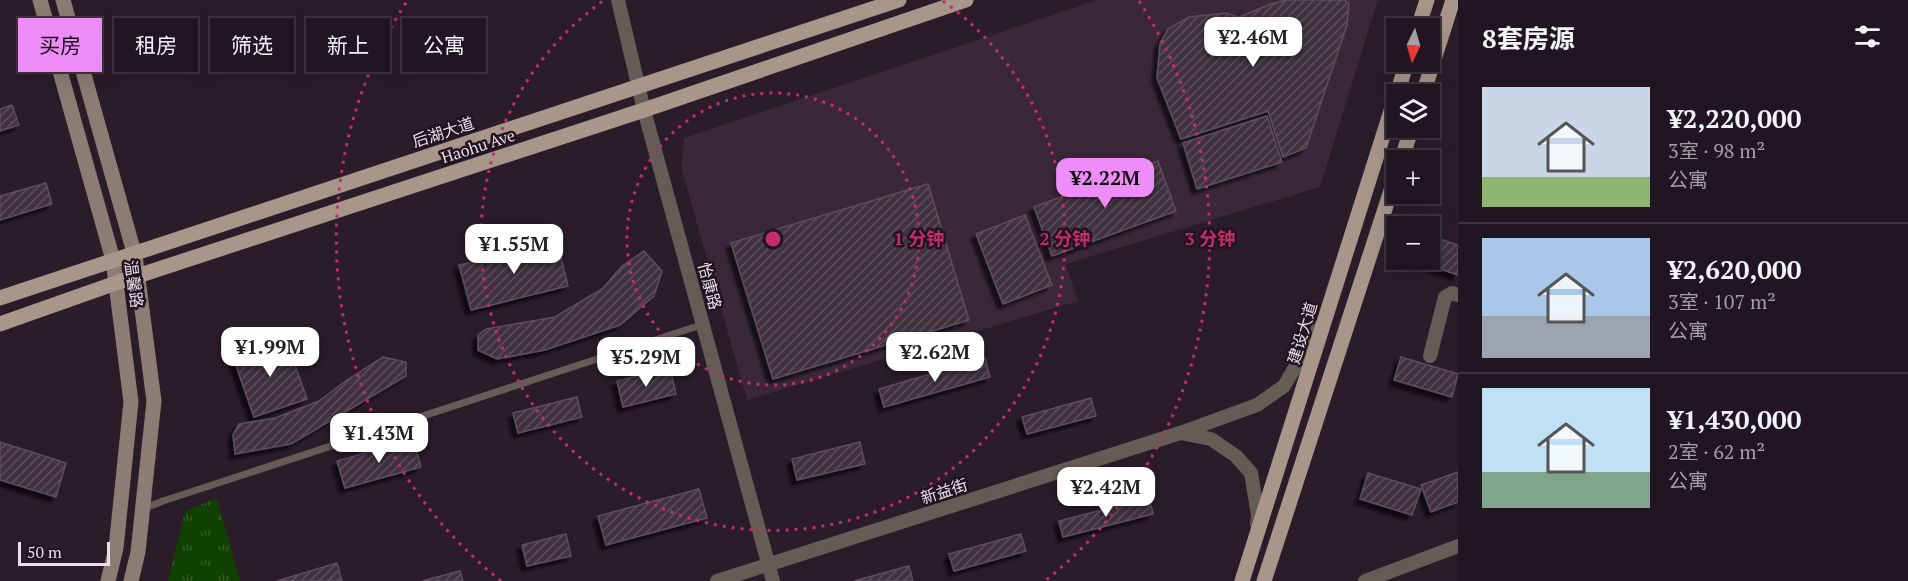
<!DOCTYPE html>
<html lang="zh">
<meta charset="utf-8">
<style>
:root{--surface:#201520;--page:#2d222d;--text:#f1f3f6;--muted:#a29fa5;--line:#3d343e;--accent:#ee8cf8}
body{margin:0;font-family:"PT Serif","Noto Sans SC",serif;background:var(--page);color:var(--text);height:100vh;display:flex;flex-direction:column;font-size:22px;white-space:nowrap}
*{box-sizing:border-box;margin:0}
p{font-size:20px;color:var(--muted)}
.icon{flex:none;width:33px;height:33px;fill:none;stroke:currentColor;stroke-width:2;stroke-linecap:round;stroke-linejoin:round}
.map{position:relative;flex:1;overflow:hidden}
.details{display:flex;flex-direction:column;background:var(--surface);width:450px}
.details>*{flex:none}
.guide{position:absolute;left:18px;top:18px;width:570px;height:54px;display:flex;gap:12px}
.needle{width:39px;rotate:185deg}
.buttons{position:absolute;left:1386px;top:18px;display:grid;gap:12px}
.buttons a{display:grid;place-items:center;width:54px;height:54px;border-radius:0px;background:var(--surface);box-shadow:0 6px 24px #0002,0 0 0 2px var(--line);font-size:30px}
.scale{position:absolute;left:18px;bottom:15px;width:92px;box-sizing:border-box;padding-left:6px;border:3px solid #eadfe8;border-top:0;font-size:16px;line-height:21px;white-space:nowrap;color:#eadfe8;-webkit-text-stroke:4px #211320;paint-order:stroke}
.price{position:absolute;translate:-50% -51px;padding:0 14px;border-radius:12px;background:#fff;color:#222;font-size:20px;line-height:39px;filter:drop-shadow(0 2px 3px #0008)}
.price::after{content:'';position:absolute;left:50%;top:36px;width:18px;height:14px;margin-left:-9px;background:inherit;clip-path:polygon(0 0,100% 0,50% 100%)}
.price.active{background:var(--accent);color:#111}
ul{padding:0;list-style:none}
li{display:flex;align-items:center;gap:18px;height:150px;padding:0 24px}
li+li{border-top:2px solid var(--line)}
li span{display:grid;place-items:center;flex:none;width:168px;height:120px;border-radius:0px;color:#555}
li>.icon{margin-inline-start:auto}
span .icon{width:72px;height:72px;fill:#fffc;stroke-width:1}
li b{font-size:26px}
h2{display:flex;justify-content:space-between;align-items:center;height:72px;padding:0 24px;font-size:26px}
.pill{padding:0 21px;border-radius:0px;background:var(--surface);box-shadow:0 6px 24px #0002,0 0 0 2px var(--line);font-size:21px;line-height:54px}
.pill.active{background:var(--accent);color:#111}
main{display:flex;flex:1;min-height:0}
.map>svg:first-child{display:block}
.built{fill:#3a2739}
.park{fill:url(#park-tufts)}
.building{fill:url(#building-hatch);stroke:#5e4d5c;stroke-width:1.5;filter:url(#shadow)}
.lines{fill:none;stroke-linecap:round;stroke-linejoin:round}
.lane{stroke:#655c56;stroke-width:7}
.street{stroke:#655c56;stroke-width:14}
.secondary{stroke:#8b7d73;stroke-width:15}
.primary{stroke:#a8968a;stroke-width:15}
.ring{fill:none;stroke:#c62c69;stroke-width:3;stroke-dasharray:3 6}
.labels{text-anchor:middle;stroke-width:5;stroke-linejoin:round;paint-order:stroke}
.street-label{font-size:16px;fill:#eadfe8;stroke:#211320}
.centre{fill:#c62c69;stroke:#211320;stroke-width:3}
.ring-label{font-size:18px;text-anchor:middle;font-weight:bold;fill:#c62c69;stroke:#211320;stroke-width:5;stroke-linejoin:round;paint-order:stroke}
</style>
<main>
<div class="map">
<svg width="1458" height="581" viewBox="0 0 1458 581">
<defs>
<pattern id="park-tufts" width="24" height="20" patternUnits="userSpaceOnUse" patternTransform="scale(1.5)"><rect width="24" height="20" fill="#114101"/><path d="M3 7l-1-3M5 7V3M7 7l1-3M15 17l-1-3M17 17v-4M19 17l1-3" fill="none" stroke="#345c26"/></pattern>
<pattern id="building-hatch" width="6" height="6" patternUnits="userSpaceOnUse" patternTransform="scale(1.5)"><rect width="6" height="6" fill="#423240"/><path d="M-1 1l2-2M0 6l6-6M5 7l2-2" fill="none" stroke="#5d4f5c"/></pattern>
<filter id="shadow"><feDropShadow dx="-5" dy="5" stdDeviation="1.5" flood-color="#0009"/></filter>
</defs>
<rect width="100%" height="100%" fill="#2b1c2a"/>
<polygon class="built" points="1097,0 1378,0 1320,187 1066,264 1078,301 747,400 681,167 684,138"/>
<polygon class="park" points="217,498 240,581 168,581 185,511"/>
<g class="building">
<polygon points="1287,0 1344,0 1349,3 1347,25 1306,148 1283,157 1268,111 1181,139 1157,78 1160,44 1168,29 1189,17 1225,13 1239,17 1271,4"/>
<polygon points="12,105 19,125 0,131 0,109"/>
<polygon points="1267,116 1282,162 1197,189 1183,143"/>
<polygon points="1158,161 1176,211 1052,256 1034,207"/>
<polygon points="46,183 52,204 0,220 0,196"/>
<polygon points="928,184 969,320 773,379 731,243"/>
<polygon points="1025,215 1052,285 1003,304 976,234"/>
<polygon points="1437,238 1458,245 1458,275 1428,265"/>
<polygon points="557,241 568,286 471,310 459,265"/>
<polygon points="644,251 662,271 654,296 620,325 545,350 497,359 478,350 478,335 486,329 555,317 602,289 622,266"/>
<polygon points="286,339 307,399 254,417 233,357"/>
<polygon points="383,357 406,362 406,376 291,444 235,454 233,435 239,424 275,418 319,401 347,380"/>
<polygon points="1401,357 1458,374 1452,397 1394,380"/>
<polygon points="985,358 990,377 884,407 879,389"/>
<polygon points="670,368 676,394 623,407 617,381"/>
<polygon points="577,397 582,417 518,433 513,413"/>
<polygon points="1091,398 1096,416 1027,434 1022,417"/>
<polygon points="413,439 421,467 345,488 337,461"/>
<polygon points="0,442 66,463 56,497 0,480"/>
<polygon points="860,442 865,464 797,480 792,459"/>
<polygon points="1458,472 1458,502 1431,512 1421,485"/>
<polygon points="1368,473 1421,489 1412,515 1360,499"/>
<polygon points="699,489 707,518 606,545 598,516"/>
<polygon points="1149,498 1153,514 1063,537 1059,521"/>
<polygon points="566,534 571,556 527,566 522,545"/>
<polygon points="1021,534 1026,551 954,571 949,554"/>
<polygon points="337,563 342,581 277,581"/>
<polygon points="909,566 913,581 854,581"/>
<polygon points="460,571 463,581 422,581"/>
</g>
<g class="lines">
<polyline class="lane" points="143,509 163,501 704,324"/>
<g class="street">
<polyline points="618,0 644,110 773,581"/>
<polyline points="1430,356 1445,297 1452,293 1458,295"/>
<polyline points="1257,524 1258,515 1251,473 1236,456 1211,439 1180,433 1257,405 1284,386 1319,327"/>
<polyline points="717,581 1180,433"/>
<polyline points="1365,581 1458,546"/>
</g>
<g class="secondary">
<polyline points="40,0 113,260 131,402 116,548 108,581"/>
<polyline points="63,0 135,256 154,401 138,552 131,581"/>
</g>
<g class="primary">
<polyline points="1418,28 1427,0"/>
<polyline points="1397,94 1407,62"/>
<polyline points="1423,94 1453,0"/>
<polyline points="1401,160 1412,128"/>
<polyline points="0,298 899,0"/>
<polyline points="0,324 116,283 644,110 966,0"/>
<polyline points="1242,581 1396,95"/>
<polyline points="1264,581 1396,175"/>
</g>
</g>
<g class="ring">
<circle cx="773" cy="239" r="146"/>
<path d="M943 1A292 292 0 1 1 603 1"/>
<path d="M501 581A437 437 0 0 1 407 1M1139 1A437 437 0 0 1 1045 581"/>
</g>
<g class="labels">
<g class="street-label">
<text transform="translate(443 132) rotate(-18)" y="6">后湖大道</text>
<text transform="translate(478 146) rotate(-18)" y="6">Haohu Ave</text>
<text transform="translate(134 284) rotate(82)" y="6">温馨路</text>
<text transform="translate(710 286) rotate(75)" y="6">怡康路</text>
<text transform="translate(1302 333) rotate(-73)" y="6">建设大道</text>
<text transform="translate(944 491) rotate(-18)" y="6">新益街</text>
</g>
</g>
<circle cx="773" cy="239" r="9" class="centre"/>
<g class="ring-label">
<text x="919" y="245">1 分钟</text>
<text x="1065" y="245">2 分钟</text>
<text x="1210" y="245">3 分钟</text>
</g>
</svg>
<div class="buttons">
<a><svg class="needle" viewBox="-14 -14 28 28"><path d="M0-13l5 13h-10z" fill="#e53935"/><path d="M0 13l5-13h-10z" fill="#a29fa5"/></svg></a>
<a><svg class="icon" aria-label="layers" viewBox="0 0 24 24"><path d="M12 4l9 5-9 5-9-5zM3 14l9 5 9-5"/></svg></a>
<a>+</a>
<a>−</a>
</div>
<div class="scale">50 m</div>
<b class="price" style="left:1253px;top:68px">¥2.46M</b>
<b class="price active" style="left:1105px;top:209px">¥2.22M</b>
<b class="price" style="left:514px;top:275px">¥1.55M</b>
<b class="price" style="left:270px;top:378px">¥1.99M</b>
<b class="price" style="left:935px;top:383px">¥2.62M</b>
<b class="price" style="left:646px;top:388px">¥5.29M</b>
<b class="price" style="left:379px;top:464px">¥1.43M</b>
<b class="price" style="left:1106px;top:518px">¥2.42M</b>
<div class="guide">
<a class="pill active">买房</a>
<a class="pill">租房</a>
<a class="pill">筛选</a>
<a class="pill">新上</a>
<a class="pill">公寓</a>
</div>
</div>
<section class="details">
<h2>8套房源<svg class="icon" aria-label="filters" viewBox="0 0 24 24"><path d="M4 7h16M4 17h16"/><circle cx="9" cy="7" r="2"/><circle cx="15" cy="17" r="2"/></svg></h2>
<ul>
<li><span style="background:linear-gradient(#c9d6e8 75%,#8fb573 0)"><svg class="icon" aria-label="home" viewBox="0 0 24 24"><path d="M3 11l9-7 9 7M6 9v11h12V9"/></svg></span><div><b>¥2,220,000</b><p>3室 · 98 m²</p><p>公寓</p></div></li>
<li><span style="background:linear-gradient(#a9c7e8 65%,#9aa5b1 0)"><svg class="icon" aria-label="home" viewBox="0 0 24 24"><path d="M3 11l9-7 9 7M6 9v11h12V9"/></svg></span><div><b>¥2,620,000</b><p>3室 · 107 m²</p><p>公寓</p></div></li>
<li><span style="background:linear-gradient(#bfe0f5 70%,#7fa58c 0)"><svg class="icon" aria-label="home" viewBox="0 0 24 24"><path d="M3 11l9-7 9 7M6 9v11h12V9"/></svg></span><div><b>¥1,430,000</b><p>2室 · 62 m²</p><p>公寓</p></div></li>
</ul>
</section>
</main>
